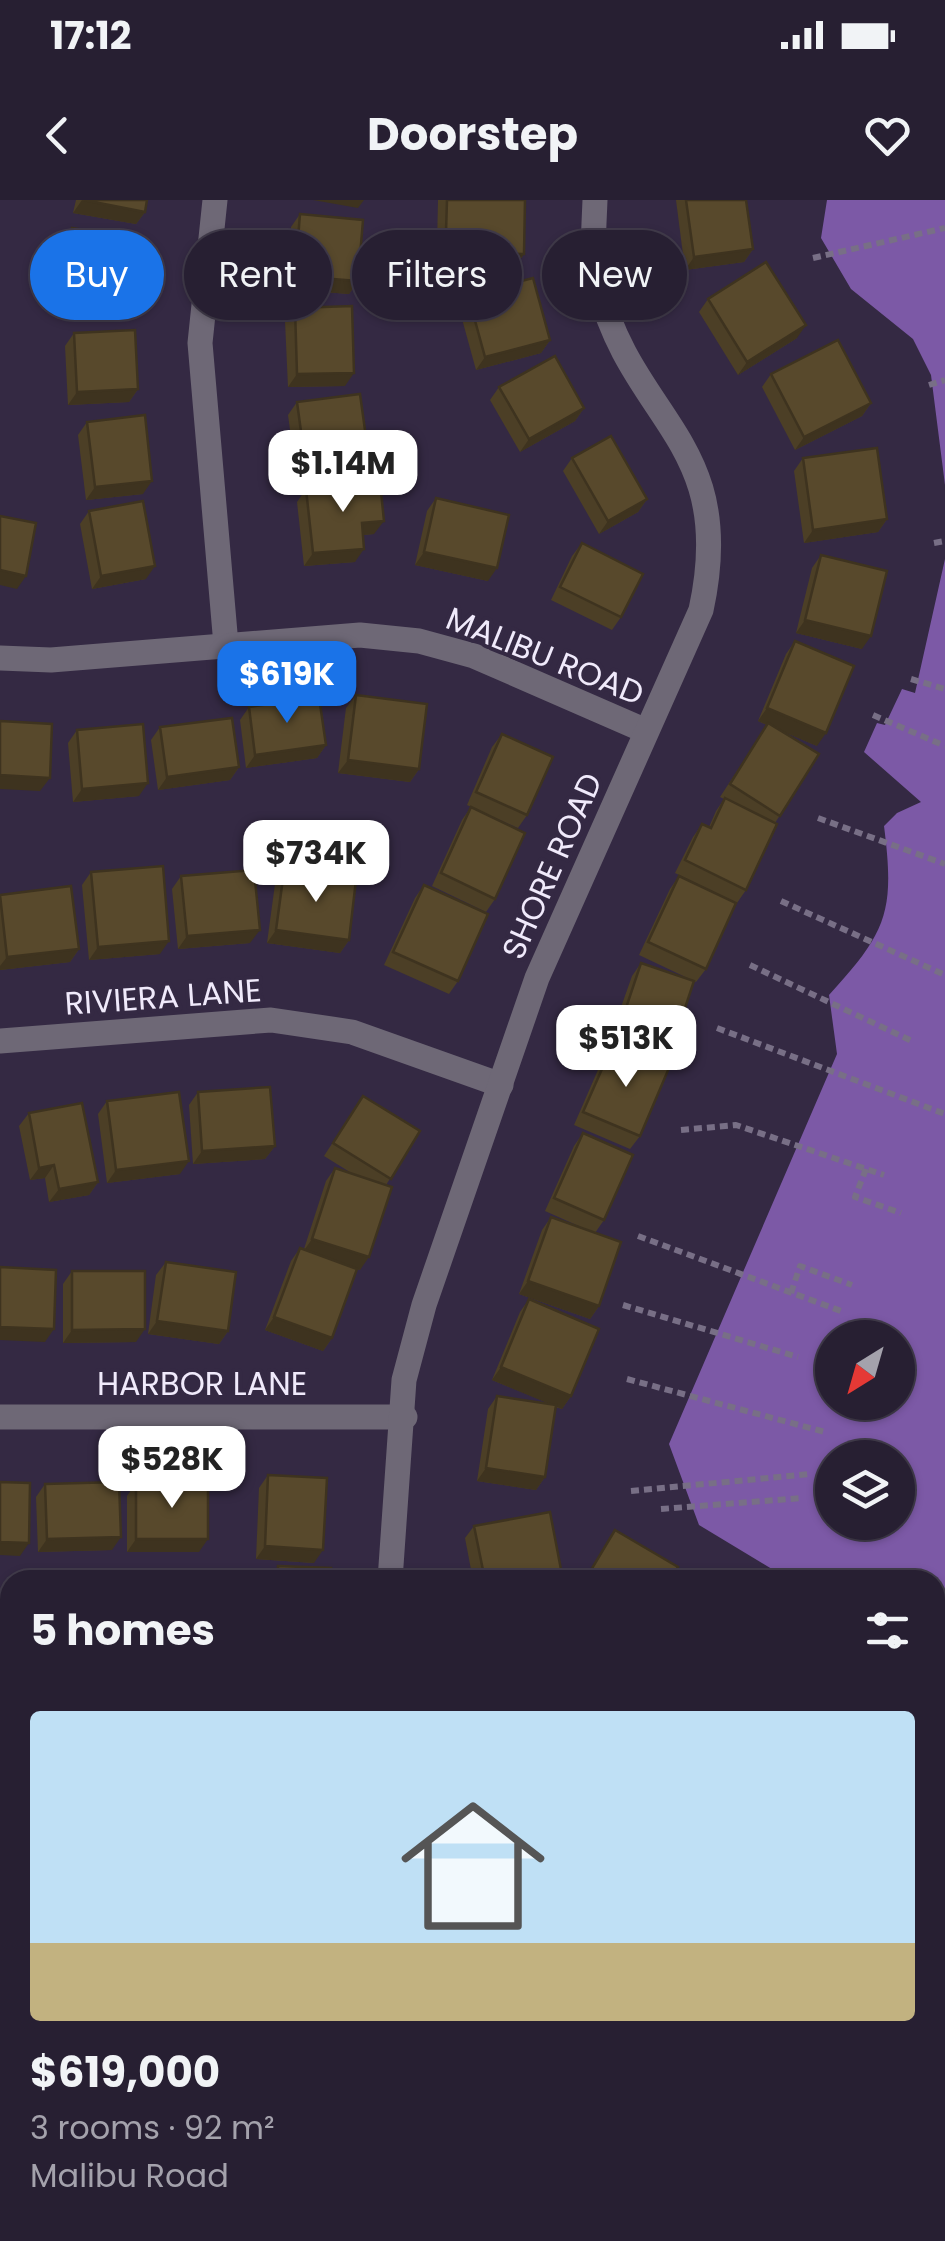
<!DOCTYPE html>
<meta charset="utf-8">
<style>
:root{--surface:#271f32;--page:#332c3e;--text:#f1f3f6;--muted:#a4a2ac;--line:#433d4d;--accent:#1a73e8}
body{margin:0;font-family:Poppins,sans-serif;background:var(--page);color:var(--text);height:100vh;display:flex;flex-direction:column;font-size:38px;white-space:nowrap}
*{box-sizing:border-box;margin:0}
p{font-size:32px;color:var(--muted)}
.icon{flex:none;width:55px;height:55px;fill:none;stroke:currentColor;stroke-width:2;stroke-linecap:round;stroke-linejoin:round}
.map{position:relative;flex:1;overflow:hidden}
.drawer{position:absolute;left:0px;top:1370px;width:945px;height:672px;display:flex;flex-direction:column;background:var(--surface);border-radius:30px 30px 0 0;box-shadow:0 2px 8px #0004,0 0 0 2px var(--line)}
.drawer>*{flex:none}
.hud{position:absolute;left:30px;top:30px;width:885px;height:90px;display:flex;gap:20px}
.needle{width:65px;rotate:217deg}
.buttons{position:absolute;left:815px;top:1120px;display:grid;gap:20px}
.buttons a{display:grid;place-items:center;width:100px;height:100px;border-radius:50%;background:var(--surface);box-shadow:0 2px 8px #0004,0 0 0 2px var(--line);font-size:50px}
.price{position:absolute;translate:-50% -85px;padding:0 22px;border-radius:20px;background:#fff;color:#222;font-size:32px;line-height:65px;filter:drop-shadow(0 2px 5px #0008)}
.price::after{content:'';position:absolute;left:50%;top:60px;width:30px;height:22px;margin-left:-15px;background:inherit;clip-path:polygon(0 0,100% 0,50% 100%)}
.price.current{background:var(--accent);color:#fff}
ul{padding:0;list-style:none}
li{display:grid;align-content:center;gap:20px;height:530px;padding:0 30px}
li span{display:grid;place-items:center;height:310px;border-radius:10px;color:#555}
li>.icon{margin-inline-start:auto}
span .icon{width:180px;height:180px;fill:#fffc;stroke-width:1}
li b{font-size:42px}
h2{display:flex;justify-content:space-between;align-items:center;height:120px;padding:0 30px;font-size:42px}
.pill{padding:0 35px;border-radius:45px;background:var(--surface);box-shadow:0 2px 8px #0004,0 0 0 2px var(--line);font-size:35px;line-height:90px}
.pill.current{background:var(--accent);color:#fff}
.status{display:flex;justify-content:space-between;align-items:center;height:70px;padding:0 50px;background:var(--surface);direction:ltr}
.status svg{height:28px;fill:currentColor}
header{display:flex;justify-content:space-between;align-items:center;height:130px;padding:0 30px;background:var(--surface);font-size:45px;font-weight:700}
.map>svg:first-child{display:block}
.green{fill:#493464}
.water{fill:#7c59a6;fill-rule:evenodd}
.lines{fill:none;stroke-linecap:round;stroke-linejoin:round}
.path{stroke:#786f86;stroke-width:6;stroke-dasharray:8 5;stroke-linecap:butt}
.street{stroke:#6e6876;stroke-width:25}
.wall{fill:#4c3f26}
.shaded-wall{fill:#3e331f}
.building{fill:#58492c;stroke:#3e331f;stroke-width:2.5}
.labels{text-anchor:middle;stroke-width:8;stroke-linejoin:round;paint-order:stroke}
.street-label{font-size:32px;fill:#f0eafb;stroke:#342943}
</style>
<div class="status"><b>17:12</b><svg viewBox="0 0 49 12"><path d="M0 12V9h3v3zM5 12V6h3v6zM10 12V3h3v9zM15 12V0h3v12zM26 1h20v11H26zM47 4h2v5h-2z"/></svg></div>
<header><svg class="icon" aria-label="back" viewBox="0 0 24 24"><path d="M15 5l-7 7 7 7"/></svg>Doorstep<svg class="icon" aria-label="heart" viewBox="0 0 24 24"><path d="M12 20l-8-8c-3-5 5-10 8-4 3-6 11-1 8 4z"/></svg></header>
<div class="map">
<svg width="945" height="2041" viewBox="0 0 945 2041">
<rect width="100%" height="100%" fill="#342943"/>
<polygon class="green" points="0,1601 10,1602 10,2032 193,2032 193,2041 0,2041"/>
<g class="water">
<polygon points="827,0 945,0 945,285 931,175 913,139 851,89 821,38"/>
<path d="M945 359V1643L935 1604V1380H790L699 1325 669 1244 837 854 829 795C887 732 895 712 884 626L897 613 921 602 864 552 877 523 885 525 902 489 915 493ZM832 1138H898V1202H832ZM832 1258H898V1322H832Z"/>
</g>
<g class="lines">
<g class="path">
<polyline points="813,58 945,28"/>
<polyline points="929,185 945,180"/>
<polyline points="934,343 945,341"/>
<polyline points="911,479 945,489"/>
<polyline points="873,515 945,546"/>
<polyline points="818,618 945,664"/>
<polyline points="781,701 945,775"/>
<polyline points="750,765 914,842"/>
<polyline points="717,828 945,914"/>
<polyline points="681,930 736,925 884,975"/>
<polyline points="866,969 855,997 901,1013"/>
<polyline points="638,1036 841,1111"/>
<polyline points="791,1093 800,1066 852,1085"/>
<polyline points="623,1105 798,1157"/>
<polyline points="627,1179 825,1232"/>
<polyline points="631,1291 810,1274"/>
<polyline points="661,1309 802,1298"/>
<polyline points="0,1722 10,1733"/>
<polyline points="0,1745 10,1738"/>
<polyline points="0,1913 10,1918"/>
<polyline points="7,2041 10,2023"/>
</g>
<g class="street">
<polyline points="215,0 200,143 226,445"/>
<polyline points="0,458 51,460 360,435 419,441 474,456 646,531"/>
<polyline points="0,841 271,820 352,832 501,885"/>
<polyline points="0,1217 405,1217"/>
<path d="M390 1380 404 1180 424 1105 537 778 701 410C738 240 632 222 598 84 591 57 594 28 595 0"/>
<polyline points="0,1599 10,1599"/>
<polyline points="386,2034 629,2039 674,2032"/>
</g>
</g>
<g class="wall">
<polygon points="76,0 147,0 145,12 136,24 73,13"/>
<polygon points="438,0 525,0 524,54 515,67 456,66 456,45 437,45"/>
<polygon points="676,0 746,0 753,49 744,62 685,70"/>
<polygon points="300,14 358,81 349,94 286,89 291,27"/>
<polygon points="72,28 133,107 124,120 52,108 63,41"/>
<polygon points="468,95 550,140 541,153 476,170 459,108"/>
<polygon points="708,99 797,138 738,175 699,112"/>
<polygon points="295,108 345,186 288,187 285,121"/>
<polygon points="74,133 138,189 129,202 68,205 65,146"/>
<polygon points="771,174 871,203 862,216 795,250 762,187"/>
<polygon points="499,187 584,208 575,221 520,252 490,200"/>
<polygon points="297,202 369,259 360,272 297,281 288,215"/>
<polygon points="87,222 143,294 86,300 78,235"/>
<polygon points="572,258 647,299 638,312 599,334 563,271"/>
<polygon points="803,258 887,319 878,332 804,343 794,271"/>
<polygon points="306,289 374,334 363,335 355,362 304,366 297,302"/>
<polygon points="436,298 488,381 415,365 427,311"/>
<polygon points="89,311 146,379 92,389 80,324"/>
<polygon points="582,343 621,417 612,430 551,400 572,356"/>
<polygon points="821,355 862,449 796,433 812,368"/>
<polygon points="795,441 817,546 782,531 819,554 775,623 746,690 737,703 675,673 693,637 702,624 709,627 716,611 724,599 720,597 767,525 758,521 786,454"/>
<polygon points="356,495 419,569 410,582 338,573 346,508"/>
<polygon points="249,507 326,545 317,558 246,568 240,520"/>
<polygon points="160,527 239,567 230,580 158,590 151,540"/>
<polygon points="77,530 139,596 73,602 68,543"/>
<polygon points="502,534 527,615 518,628 467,605 492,547"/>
<polygon points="471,607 495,699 486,712 432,686 462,620"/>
<polygon points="284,671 349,740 340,753 267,743 275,684"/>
<polygon points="91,672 160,754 89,760 82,685"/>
<polygon points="181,676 250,743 178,749 172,689"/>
<polygon points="679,676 706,769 696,782 639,755 670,689"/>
<polygon points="424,685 458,781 449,794 384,765 415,698"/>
<polygon points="0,695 79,749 70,762 0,770"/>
<polygon points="641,763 671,850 662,863 638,855 640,936 630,949 574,925 604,856 611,845 608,844 632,776"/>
<polygon points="198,892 275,946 265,959 193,964 189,905"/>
<polygon points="363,896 420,931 386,985 360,1070 357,1069 332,1138 323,1151 265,1130 291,1061 300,1048 304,1049 326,981 335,968 353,974 324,956"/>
<polygon points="107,901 180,974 107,983 98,914"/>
<polygon points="29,913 98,982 89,995 49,1002 45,978 30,980 19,926"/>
<polygon points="583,933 604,1020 595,1033 599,1106 590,1119 519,1094 542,1030 551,1017 590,1031 545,1011 574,946"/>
<polygon points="166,1062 228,1131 219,1144 148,1134 156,1075"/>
<polygon points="72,1071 136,1142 63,1143 63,1084"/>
<polygon points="529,1099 571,1196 562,1209 555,1207 545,1277 536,1290 477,1281 488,1209 497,1196 548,1203 492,1180 520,1112"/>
<polygon points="268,1275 314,1363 256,1359 259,1288"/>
<polygon points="136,1283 199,1352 127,1352 127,1296"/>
<polygon points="45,1284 112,1350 38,1352 36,1297"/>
<polygon points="474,1326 563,1380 473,1380 465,1338"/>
<polygon points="278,1366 330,1380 269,1380"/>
<polygon points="266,2032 326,2032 325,2041 265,2041"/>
</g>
<g class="shaded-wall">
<polygon points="82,0 145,12 136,24 73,13"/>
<polygon points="313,0 364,0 358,8"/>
<polygon points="446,32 465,32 456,45 437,45"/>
<polygon points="753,49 744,62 685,70 694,57"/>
<polygon points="465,53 524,54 515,67 456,66"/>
<polygon points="295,76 358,81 349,94 286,89"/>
<polygon points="62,96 133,107 124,120 52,108"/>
<polygon points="806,125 797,138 738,175 747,162"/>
<polygon points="550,140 541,153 476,170 485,157"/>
<polygon points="354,173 345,186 288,187 297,174"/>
<polygon points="138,189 129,202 68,205 77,192"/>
<polygon points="871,203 862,216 795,250 804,237"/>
<polygon points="584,208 575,221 520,252 529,239"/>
<polygon points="369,259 360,272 297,281 306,268"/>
<polygon points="152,281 143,294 86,300 95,287"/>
<polygon points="647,299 638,312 599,334 608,321"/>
<polygon points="887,319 878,332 804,343 813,330"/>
<polygon points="384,321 374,334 353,336 362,323"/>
<polygon points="364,349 355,362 304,366 313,353"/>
<polygon points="424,352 497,368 488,381 415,365"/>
<polygon points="155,366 146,379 92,389 101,376"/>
<polygon points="0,370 26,376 17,389 0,385"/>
<polygon points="805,420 871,436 862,449 796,433"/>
<polygon points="767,508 826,533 817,546 758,521"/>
<polygon points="326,545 317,558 246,568 255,555"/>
<polygon points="348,560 419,569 410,582 338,573"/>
<polygon points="239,567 230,580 158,590 167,577"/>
<polygon points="0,575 50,578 40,591 0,589"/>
<polygon points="148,583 139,596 73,602 82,589"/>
<polygon points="260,730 250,743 178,749 187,736"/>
<polygon points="276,730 349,740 340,753 267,743"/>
<polygon points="169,741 160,754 89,760 98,747"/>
<polygon points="79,749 70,762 0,770 0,766 7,757"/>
<polygon points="618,832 671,850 662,863 608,844"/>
<polygon points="275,946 265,959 193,964 202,951"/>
<polygon points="189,961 180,974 107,983 116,970"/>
<polygon points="54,965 45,978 30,980 39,968"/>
<polygon points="98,982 89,995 49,1002 59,989"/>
<polygon points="312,1039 369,1057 360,1070 303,1052"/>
<polygon points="528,1081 599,1106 590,1119 519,1094"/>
<polygon points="274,1117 332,1138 323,1151 265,1130"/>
<polygon points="157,1121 228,1131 219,1144 148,1134"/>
<polygon points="0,1127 54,1129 45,1142 0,1140"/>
<polygon points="145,1129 136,1142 63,1143 72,1130"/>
<polygon points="501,1167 571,1196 562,1209 492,1180"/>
<polygon points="486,1268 545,1277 536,1290 477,1281"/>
<polygon points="121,1337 112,1350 38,1352 47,1339"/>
<polygon points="136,1339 208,1339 199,1352 127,1352"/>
<polygon points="0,1342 29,1343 20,1356 0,1355"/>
<polygon points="265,1346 323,1350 314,1363 256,1359"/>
<polygon points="945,1861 945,1872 935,1874 935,1862"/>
<polygon points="935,1963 945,1965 945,1980 935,1978"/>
</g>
<g class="building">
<polygon points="84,0 147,0 145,12"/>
<polygon points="447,0 525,0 524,54 465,53 465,32 446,32"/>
<polygon points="686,0 746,0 753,49 694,57"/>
<polygon points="300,14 363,20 358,81 295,76"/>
<polygon points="72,28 143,40 133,107 62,96"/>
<polygon points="766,62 806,125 747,162 708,99"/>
<polygon points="533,78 550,140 485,157 468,95"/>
<polygon points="352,106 354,173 297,174 295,108"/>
<polygon points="135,130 138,189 77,192 74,133"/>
<polygon points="838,140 871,203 804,237 771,174"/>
<polygon points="555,156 584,208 529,239 499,187"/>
<polygon points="360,194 369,259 306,268 297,202"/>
<polygon points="145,215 152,281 95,287 87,222"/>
<polygon points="611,236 647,299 608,321 572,258"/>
<polygon points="877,248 887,319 813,330 803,258"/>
<polygon points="380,282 384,321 362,323 364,349 313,353 306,289"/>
<polygon points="436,298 509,315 497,368 424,352"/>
<polygon points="143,301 155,366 101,376 89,311"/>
<polygon points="0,316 36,323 26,376 0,370"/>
<polygon points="582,343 643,374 621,417 560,387"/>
<polygon points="821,355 887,371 871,436 805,420"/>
<polygon points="795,441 854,466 826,533 767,508"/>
<polygon points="356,495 427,504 419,569 348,560"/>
<polygon points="319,497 326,545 255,555 249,507"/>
<polygon points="232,518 239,567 167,577 160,527"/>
<polygon points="0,521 52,524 50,578 0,575"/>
<polygon points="768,523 819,554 780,616 730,584"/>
<polygon points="143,524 148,583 82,589 77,530"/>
<polygon points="502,534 553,557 527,615 476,592"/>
<polygon points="725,598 777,624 746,690 685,660 702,624 711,628"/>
<polygon points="471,607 525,633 495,699 441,673"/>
<polygon points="163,666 169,741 98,747 91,672"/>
<polygon points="254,670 260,730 187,736 181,676"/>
<polygon points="284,671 356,680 349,740 276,730"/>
<polygon points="679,676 736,703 706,769 648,742"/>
<polygon points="424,685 488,714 458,781 393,752"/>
<polygon points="71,686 79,749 7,757 0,695"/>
<polygon points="641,763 694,781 671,850 618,832"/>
<polygon points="613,844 669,868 640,936 583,912"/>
<polygon points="270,887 275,946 202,951 198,892"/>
<polygon points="179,892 189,961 116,970 107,901"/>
<polygon points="363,896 420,931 391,979 333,943"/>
<polygon points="82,903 98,982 59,989 54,965 39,968 29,913"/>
<polygon points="583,933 633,955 604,1020 554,998"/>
<polygon points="335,968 392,987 369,1057 312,1039"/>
<polygon points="551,1017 621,1042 599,1106 528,1081"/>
<polygon points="300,1048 357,1069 332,1138 274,1117"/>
<polygon points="166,1062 236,1072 228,1131 157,1121"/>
<polygon points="0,1067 56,1070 54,1129 0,1127"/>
<polygon points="72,1071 145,1071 145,1129 72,1130"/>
<polygon points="529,1099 599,1129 571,1196 501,1167"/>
<polygon points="497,1196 556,1205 545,1277 486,1268"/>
<polygon points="268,1275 327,1278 323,1350 265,1346"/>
<polygon points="0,1282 30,1283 29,1343 0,1342"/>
<polygon points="119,1282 121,1337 47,1339 45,1284"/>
<polygon points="136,1283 208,1284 208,1339 136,1339"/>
<polygon points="550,1312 563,1380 485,1380 474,1326"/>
<polygon points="615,1330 678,1367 670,1380 585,1380"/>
<polygon points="278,1366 331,1368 330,1380 277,1380"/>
<polygon points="696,1375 704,1380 693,1380"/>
<polygon points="0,1455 10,1457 10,1487 5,1513 0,1512"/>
<polygon points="945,1787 945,1861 935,1862 935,1788"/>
<polygon points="935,1890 945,1892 945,1965 935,1963"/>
<polygon points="273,2032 326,2032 325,2041 272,2041"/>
<polygon points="852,2032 913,2032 907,2041 856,2041 849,2036"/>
</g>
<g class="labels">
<g class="street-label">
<text transform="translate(545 456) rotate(22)" y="11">MALIBU ROAD</text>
<text transform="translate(552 666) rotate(-66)" y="11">SHORE ROAD</text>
<text transform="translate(163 797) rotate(-4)" y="11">RIVIERA LANE</text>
<text x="202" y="1195">HARBOR LANE</text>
</g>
</g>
</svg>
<div class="buttons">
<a><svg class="needle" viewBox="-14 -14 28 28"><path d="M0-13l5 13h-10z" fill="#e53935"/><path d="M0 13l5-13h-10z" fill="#a4a2ac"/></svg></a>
<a><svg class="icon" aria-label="layers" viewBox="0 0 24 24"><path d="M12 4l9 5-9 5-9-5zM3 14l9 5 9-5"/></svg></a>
</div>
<b class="price" style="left:343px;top:315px">$1.14M</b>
<b class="price current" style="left:287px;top:526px">$619K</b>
<b class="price" style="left:316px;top:705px">$734K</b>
<b class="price" style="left:626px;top:890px">$513K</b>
<b class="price" style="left:172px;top:1311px">$528K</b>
<div class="hud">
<a class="pill current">Buy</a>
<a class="pill">Rent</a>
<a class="pill">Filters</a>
<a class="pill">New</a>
</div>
<section class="drawer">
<h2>5 homes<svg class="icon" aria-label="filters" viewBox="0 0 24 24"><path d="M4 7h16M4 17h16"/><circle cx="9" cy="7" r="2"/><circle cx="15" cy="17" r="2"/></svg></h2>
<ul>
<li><span style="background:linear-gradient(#bfe0f5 75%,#c2b280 0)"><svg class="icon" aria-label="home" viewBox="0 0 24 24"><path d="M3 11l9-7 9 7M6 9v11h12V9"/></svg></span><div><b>$619,000</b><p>3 rooms · 92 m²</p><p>Malibu Road</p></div></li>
</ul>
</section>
</div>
